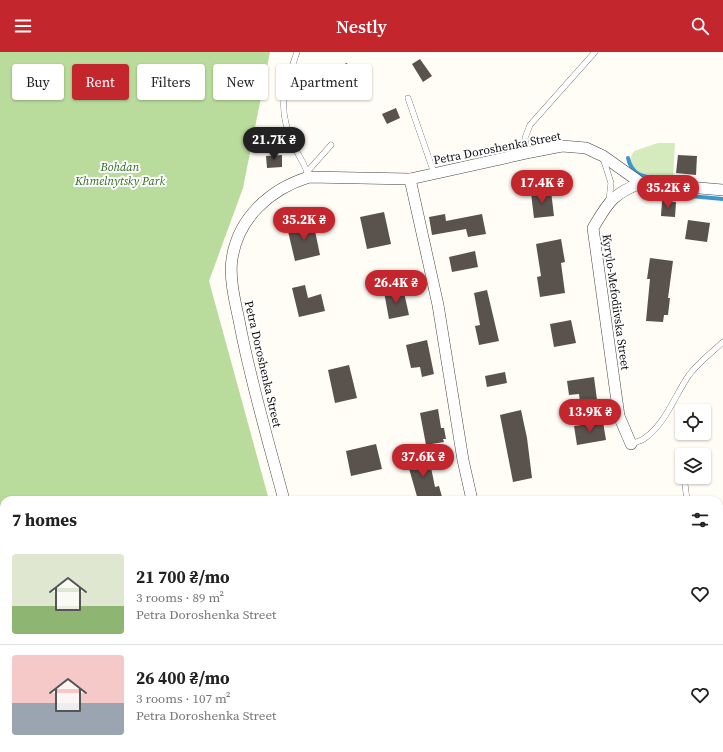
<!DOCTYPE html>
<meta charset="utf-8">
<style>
:root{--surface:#fff;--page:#f6f6f6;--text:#222;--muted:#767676;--line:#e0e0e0;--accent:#c4262e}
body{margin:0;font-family:"Source Serif 4",serif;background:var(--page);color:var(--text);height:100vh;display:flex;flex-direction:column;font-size:15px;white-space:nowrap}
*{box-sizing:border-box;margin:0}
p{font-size:13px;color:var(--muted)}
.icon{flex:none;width:22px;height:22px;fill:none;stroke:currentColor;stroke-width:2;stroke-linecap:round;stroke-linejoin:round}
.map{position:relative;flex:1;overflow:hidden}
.drawer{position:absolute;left:0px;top:444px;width:723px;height:256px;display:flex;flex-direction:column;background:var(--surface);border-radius:12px 12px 0 0;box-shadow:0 1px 3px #0004}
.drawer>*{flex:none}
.hud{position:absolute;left:12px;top:12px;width:400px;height:36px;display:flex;gap:8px}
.controls{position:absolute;left:675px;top:352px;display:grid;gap:8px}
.controls a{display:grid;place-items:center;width:36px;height:36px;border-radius:4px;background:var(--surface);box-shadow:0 1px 3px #0004;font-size:20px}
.price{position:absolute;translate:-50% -34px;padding:0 9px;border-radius:14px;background:var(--accent);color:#fff;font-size:13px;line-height:26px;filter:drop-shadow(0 1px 2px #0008)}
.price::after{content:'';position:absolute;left:50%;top:24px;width:12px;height:9px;margin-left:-6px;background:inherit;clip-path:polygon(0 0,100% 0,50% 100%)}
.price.current{background:#222;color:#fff}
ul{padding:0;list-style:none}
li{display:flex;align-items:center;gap:12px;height:100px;padding:0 12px}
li+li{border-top:1px solid var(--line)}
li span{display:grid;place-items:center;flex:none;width:112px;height:80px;border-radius:4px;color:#555}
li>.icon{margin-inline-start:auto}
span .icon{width:48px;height:48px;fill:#fffc;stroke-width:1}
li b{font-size:17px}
h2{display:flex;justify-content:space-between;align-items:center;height:48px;padding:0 12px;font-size:17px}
.chip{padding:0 14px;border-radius:4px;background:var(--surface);box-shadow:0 1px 3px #0004;font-size:14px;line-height:36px}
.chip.current{background:var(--accent);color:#fff}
header{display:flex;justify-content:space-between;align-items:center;height:52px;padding:0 12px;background:var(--accent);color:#fff;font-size:18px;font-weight:600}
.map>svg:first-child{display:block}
.green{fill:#d5ebbd}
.forest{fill:#b9dc9c}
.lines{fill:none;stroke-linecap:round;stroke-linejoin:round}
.stream{stroke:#3f96cf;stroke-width:4}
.building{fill:#5a524d}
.service-casing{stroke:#444;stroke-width:6}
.minor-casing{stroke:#444;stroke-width:12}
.service{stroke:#fff;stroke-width:5.5}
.minor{stroke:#fff;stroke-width:11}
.labels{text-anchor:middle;stroke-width:4;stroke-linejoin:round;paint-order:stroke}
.street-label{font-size:12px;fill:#111;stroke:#fff}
.park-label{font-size:12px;font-style:italic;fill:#2f6b1f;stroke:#fff}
</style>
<header><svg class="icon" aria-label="menu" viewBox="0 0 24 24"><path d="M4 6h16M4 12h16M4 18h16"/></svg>Nestly<svg class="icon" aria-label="search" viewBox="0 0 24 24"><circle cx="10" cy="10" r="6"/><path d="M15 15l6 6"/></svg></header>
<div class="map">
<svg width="723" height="700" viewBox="0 0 723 700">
<rect width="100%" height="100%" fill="#fffdf5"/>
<path class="green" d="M658 91H675L673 128C657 125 619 123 634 99Z"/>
<g class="forest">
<polygon points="0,0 270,0 243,136 209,229 269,448 4,448 4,696 245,696 243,700 0,700"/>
<polygon points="393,696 439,696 439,700 392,700"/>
</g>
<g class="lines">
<g class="stream">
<path d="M628 106C632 125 646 125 663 128"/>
<polyline points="679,143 723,147"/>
<polyline points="719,508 723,501"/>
<polyline points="676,700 676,696"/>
</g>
</g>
<g class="building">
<polygon points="420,7 432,24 423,30 412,12"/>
<polygon points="347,11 354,29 339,35 332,17"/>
<polygon points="396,56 400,66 387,72 382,62"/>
<polygon points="282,103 282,115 267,116 266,104"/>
<polygon points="678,103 697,104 696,123 676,121"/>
<polygon points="551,139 554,164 534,166 531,141"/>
<polygon points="662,149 676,150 675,165 661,164"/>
<polygon points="384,160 391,192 367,197 360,165"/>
<polygon points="445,162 446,169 482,162 486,182 468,185 466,177 432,183 429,165"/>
<polygon points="688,168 710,171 707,190 685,187"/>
<polygon points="313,169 320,203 295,209 287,175"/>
<polygon points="561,187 565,210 561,211 565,241 540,245 537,225 541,224 536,192"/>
<polygon points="475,199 478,215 452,220 449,205"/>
<polygon points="650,206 673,209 668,246 670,246 668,263 664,263 663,270 646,269 650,227 647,227"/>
<polygon points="305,233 308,246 321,242 325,259 299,265 292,236"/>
<polygon points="403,236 409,263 389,267 384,240"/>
<polygon points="487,238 499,289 479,293 475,274 480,273 474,241"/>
<polygon points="571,268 576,291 554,295 550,272"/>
<polygon points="427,288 434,322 422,325 420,315 411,316 406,293"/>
<polygon points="349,313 357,346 335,351 328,318"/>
<polygon points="505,320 507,331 487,335 485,324"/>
<polygon points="594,325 597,348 580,351 579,342 569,343 567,329"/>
<polygon points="438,357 441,376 444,376 446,387 443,387 444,390 426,393 420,361"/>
<polygon points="521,358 527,386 532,426 513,430 500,363"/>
<polygon points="603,370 606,388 577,393 574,374"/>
<polygon points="376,392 382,417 351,424 346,399"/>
<polygon points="428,401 435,435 439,434 442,445 436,446 436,448 418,448 406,406"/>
</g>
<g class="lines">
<g class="service-casing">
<g id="service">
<path d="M297 0C285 36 276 54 293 92 298 103 306 114 309 125"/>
<polyline points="408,46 434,121"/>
<polyline points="527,101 525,86 530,73 595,0"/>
<polyline points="603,106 611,131 609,148"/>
<polyline points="307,120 331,93"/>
<path d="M631 392C636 390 641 389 645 386 666 371 675 343 689 323 699 310 711 301 723 290"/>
<polyline points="684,425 687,448"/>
<polyline points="658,700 659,696"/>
</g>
</g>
<g class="minor-casing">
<g id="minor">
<polyline points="410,127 438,253 463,408 472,448"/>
<path d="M631 392 619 364 593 176C608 151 612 142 641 131"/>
<path d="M284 448C268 388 250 328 239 268 235 250 229 225 232 207 238 166 270 137 309 125L410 127 527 101 562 94 586 96 603 104 641 131 723 138"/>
<polyline points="627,696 633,700"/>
</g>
</g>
<use href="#service" class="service"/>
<use href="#minor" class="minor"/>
</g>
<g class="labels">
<g class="street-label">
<text transform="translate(497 96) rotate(-11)" y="4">Petra Doroshenka Street</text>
<text transform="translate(616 250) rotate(82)" y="4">Kyrylo-Mefodiivska Street</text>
<text transform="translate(263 312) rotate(77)" y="4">Petra Doroshenka Street</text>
</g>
<g class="park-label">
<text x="120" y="119">Bohdan<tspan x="120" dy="14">Khmelnytsky Park</tspan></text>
</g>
</g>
</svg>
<div class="controls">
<a><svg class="icon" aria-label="locate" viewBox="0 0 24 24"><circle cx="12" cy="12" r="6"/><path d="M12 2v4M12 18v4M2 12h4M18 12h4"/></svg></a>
<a><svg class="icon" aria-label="layers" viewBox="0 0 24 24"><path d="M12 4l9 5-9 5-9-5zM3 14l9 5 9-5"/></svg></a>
</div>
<b class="price current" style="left:274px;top:109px">21.7K ₴</b>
<b class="price" style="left:542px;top:152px">17.4K ₴</b>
<b class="price" style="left:668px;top:157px">35.2K ₴</b>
<b class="price" style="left:304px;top:189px">35.2K ₴</b>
<b class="price" style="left:396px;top:252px">26.4K ₴</b>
<b class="price" style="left:590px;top:381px">13.9K ₴</b>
<b class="price" style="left:423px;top:426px">37.6K ₴</b>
<div class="hud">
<a class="chip">Buy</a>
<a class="chip current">Rent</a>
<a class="chip">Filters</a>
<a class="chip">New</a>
<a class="chip">Apartment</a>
</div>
<section class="drawer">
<h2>7 homes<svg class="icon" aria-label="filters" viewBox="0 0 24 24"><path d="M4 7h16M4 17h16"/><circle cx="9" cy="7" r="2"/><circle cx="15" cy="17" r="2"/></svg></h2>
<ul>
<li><span style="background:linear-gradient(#dfe7d0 65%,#8fb573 0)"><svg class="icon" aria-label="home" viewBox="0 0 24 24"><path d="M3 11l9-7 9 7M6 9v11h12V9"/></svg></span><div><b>21 700 ₴/mo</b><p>3 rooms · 89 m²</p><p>Petra Doroshenka Street</p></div><svg class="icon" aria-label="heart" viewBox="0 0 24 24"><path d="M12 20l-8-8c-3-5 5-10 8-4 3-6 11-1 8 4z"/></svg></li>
<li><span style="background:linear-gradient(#f6c9c9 60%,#9aa5b1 0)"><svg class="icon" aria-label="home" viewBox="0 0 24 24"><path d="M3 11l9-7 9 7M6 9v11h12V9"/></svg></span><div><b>26 400 ₴/mo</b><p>3 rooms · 107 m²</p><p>Petra Doroshenka Street</p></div><svg class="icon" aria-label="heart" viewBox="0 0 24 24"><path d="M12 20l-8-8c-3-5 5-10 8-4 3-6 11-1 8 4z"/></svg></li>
</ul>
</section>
</div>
